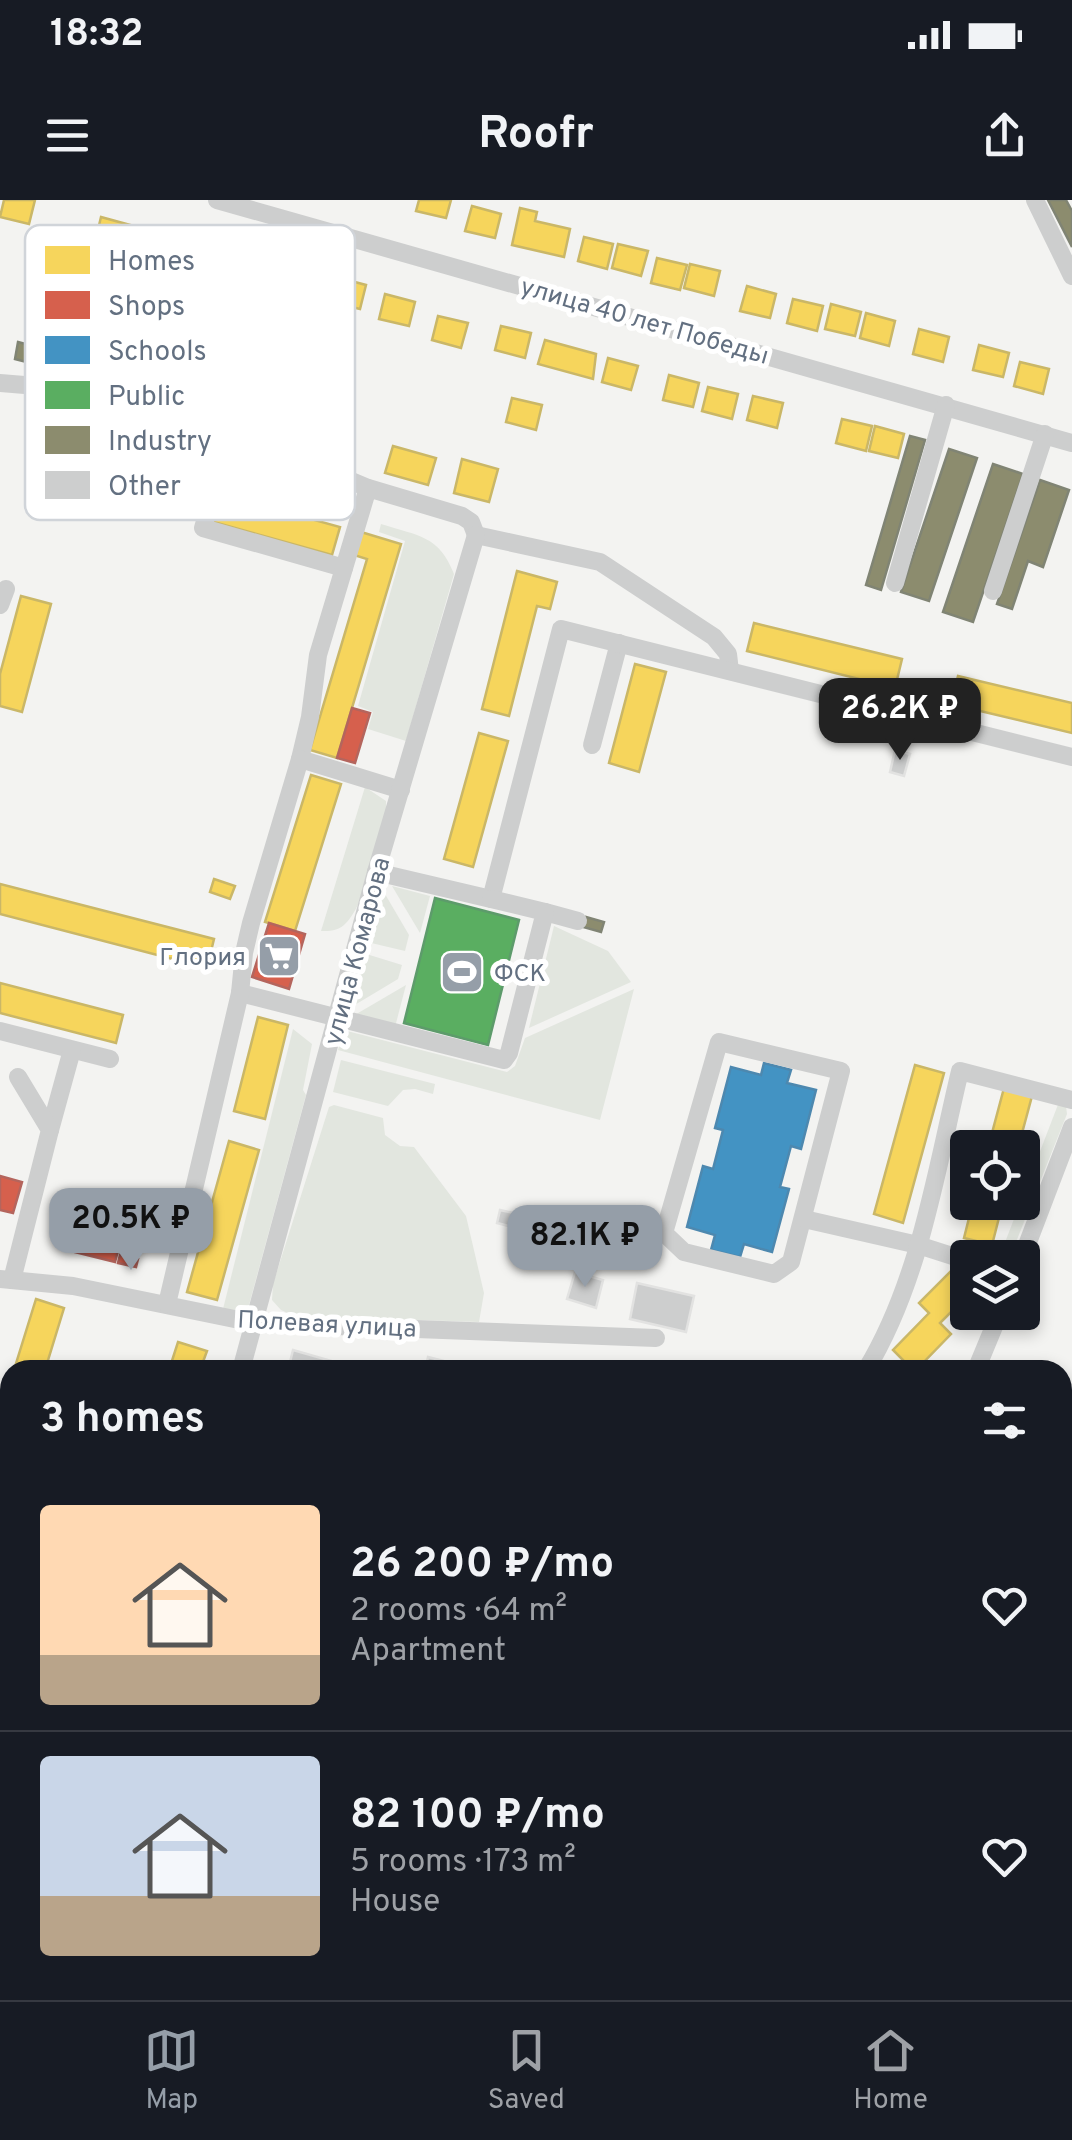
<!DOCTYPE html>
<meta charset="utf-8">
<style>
:root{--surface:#171b24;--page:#20242c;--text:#f1f3f6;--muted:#9ea1a6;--line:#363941;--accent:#959ea8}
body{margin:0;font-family:Overpass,sans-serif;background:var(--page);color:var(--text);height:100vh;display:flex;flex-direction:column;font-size:38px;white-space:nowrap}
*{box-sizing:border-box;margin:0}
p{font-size:32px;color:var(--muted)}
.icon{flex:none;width:55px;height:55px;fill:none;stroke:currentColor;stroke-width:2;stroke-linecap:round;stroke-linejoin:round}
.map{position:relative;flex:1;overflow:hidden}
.panel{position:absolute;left:0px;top:1160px;width:1072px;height:640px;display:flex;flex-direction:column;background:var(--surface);border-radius:30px 30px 0 0;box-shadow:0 5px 15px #0003}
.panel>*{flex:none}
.controls{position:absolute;left:950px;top:930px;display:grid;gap:20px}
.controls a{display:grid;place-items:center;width:90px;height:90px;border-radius:10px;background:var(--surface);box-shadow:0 5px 15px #0003;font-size:50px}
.price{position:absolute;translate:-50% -85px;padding:0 22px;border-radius:20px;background:var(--accent);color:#111;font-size:32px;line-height:65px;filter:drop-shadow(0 2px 5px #0008)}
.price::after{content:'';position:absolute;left:50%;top:60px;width:30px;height:22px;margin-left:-15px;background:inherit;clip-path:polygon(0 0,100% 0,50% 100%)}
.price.selected{background:#222;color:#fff}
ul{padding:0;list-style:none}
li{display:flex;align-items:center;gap:30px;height:250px;padding:0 40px}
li+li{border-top:2px solid var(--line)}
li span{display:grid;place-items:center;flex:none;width:280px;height:200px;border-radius:10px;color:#555}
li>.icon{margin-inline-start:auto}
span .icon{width:120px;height:120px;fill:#fffc;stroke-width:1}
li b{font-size:42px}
h2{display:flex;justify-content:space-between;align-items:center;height:120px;padding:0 40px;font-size:42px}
.status{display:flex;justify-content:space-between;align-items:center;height:70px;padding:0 50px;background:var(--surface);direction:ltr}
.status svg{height:28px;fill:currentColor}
header{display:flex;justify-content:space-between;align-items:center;height:130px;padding:0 40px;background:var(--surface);font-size:45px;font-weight:700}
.tabs{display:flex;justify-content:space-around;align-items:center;height:140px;border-top:2px solid var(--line);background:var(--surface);font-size:28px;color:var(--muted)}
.tabs a{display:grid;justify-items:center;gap:5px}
.tabs .selected{color:var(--accent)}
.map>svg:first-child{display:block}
.green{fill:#e2e6df}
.homes{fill:#f6d55c;stroke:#cab767;stroke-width:2.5}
.shops{fill:#d6604d;stroke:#b4655d;stroke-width:2.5}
.schools{fill:#4393c3;stroke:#4d88af;stroke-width:2.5}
.public{fill:#5aae61;stroke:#5d9b6b;stroke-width:2.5}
.industry{fill:#8c8c6e;stroke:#808474;stroke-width:2.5}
.building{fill:#cdcece;stroke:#e2e2e1;stroke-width:2.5}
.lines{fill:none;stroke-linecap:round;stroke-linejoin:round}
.minor{stroke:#cdcece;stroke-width:18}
.labels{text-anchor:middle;stroke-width:10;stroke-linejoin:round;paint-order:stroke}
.street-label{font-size:25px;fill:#637081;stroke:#fff}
.poi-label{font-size:25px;fill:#637081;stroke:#fff;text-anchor:end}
.key{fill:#fff;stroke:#d0d4d9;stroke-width:2.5}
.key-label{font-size:28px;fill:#637081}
</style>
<div class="status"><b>18:32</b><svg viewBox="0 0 49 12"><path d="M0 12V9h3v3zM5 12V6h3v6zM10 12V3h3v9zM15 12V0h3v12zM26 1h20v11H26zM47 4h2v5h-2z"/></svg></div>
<header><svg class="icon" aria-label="menu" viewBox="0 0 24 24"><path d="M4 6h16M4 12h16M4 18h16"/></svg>Roofr<svg class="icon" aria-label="share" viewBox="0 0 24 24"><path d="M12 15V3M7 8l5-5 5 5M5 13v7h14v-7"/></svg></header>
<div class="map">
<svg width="1072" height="1800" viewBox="0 0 1072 1800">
<rect width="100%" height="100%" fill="#f3f3f1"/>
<g class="green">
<path d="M381 324C418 336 439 335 454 374L406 541 368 529 373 512 358 506 405 341 379 332Z"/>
<path d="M365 587 386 601V611C378 640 366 706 344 725 337 731 330 731 321 731Z"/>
<polygon points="392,686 430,696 420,733"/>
<polygon points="381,693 385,694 409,735 405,751 367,742"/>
<polygon points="554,726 608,751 631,782 529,828"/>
<polygon points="363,753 402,765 398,779 353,806 347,805"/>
<polygon points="406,785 395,827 353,816"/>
<polygon points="634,789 600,920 338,850 342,836 347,831 507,872 515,866 525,838"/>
<polygon points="293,829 312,844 303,890 306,895 249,1105 236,1112 223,1109"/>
<polygon points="341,860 435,884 433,894 415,889 403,890 388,906 333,892"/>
<polygon points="1059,902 1066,906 1067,914 1010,1057 999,1058"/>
<polygon points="334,905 383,918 385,935 400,946 414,947 466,1016 484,1093 479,1122 294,1116 281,1110 272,1100 273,1084 329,907"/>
</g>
<g class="homes">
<polygon points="4,0 35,0 29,24 0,17"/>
<polygon points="419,0 451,0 446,18 416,11"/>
<polygon points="472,6 501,14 495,38 465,31"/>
<polygon points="520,8 537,12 535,21 570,29 564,57 512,45"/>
<polygon points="101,17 130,25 124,49 95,42"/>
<polygon points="584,37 613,44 607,69 578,61"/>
<polygon points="618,44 648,51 641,76 612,68"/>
<polygon points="657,58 687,65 680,90 651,83"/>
<polygon points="690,64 720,71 714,96 684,88"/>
<polygon points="336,77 366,85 360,109 330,102"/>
<polygon points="747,86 776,94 770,118 740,111"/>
<polygon points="385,94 415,102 409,126 379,119"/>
<polygon points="793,99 823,106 817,131 787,123"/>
<polygon points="831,104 861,112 855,136 825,129"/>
<polygon points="866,113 895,121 889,146 860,138"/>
<polygon points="438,116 468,123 461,148 432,140"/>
<polygon points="501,126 531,133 525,158 495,150"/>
<polygon points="919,129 949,137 943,162 913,154"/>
<polygon points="545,140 596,154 593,179 538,164"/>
<polygon points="979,145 1009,153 1003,177 973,170"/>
<polygon points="608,158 638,166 631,190 602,182"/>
<polygon points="1020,162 1049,169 1043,194 1014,186"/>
<polygon points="669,175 699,183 693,207 663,200"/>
<polygon points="708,187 738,194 732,219 702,211"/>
<polygon points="753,196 783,203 777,228 747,220"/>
<polygon points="512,198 542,205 536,230 506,222"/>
<polygon points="842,219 872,226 866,251 836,243"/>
<polygon points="875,226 904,234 898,258 869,251"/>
<polygon points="393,246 436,258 428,285 385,273"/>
<polygon points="462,259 498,269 489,302 454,293"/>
<polygon points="217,293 340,327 332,355 210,321"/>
<polygon points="361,332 401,344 337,558 310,550 367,359 354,355"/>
<polygon points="517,371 557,382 550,409 537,406 509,516 482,509"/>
<polygon points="21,396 51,404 22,512 0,506 0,474"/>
<polygon points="754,423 902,459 895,488 747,451"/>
<polygon points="635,464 666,472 639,572 609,563"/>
<polygon points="958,476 1072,503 1072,533 951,504"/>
<polygon points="479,533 508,541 473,667 444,659"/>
<polygon points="311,575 341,584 295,731 265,722"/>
<polygon points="214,679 235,686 230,699 210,692"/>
<polygon points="0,684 214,739 207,768 0,714"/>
<polygon points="0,783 123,815 116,843 0,813"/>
<polygon points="258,817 288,825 265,919 234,911"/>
<polygon points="915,865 944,873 903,1023 874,1014"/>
<polygon points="1004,888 1032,896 1018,948 988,948"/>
<polygon points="229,941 259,950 217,1100 187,1092"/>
<polygon points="973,1002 1003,1002 992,1045 964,1038"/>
<polygon points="957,1065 968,1076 968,1095 940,1123 951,1134 916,1170 893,1170 903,1160 893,1150 929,1113 919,1103"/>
<polygon points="36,1099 64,1108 45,1170 14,1170"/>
<polygon points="178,1142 207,1151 200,1170 169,1170"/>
<polygon points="10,1183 10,1283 2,1307 0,1215"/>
</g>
<g class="shops">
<polygon points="352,508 370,513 355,563 337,558"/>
<polygon points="269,723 305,734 289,789 252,777"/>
<polygon points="0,976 22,982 13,1013 0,1010"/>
<polygon points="78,991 114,1001 116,993 132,997 115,1062 63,1049"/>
<polygon points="120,1055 138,1059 136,1067 118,1063"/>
</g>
<polygon class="schools" points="764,863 791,870 787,883 816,890 801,949 791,946 780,987 789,989 772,1052 744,1044 740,1057 711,1050 715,1035 687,1027 703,966 713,969 723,930 715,928 731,867 761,875"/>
<polygon class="public" points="435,698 519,720 488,845 404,823"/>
<g class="industry">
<polygon points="1048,0 1066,0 1072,11 1072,47"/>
<polygon points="18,142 295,215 292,230 15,159"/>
<polygon points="910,236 925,240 881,390 866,385"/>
<polygon points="949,249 977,258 929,401 901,392"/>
<polygon points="993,264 1023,274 973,422 943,412"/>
<polygon points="1040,280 1069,290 1043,367 1028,361 1012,409 997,404"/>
<polygon points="586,717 604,722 601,732 583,727"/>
</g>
<g class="building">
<polygon points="895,550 910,554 904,576 890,572"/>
<polygon points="500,1010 523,1015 520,1029 497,1023"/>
<polygon points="575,1072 603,1080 596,1108 567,1099"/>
<polygon points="637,1083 694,1096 686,1132 630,1119"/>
<polygon points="293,1150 335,1162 332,1170 288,1170"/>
<polygon points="428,1157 471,1168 471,1170 425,1170"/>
<polygon points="25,1790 51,1790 46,1800 30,1800 22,1796"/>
</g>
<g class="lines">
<g class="minor">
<polyline points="217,0 1072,243"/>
<polyline points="1035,0 1072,76"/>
<polyline points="0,183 109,192 188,212 368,288 462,316 471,322 476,335"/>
<polyline points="232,229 203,328 344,368"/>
<polyline points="476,335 600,362 714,437 728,454 730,471"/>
<polyline points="895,383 946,205"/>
<polyline points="993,391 1045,234"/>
<polyline points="0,405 6,389"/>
<polyline points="592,545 619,443"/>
<polyline points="300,559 310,517 318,455 368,288"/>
<polyline points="376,672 491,699 561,429 1072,557"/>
<polyline points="545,712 578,721"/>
<polyline points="240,793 504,860 509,853 545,712 491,699"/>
<polyline points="0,831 110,859"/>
<polygon points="719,842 841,871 791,1062 774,1074 684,1052 664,1033"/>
<polyline points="50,930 72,850"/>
<polyline points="804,1019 918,1045 968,1061"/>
<polyline points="1022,1058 1072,927"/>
<polyline points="0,1079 73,1086 254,1123 656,1138"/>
<polyline points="12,1080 50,930 18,877"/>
<polyline points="167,1104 240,793 244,753 251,723 300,559 401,590"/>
<polyline points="241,1170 376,672 476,335"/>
<path d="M866 1170C920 1081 936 971 960 871L1072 900"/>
<polyline points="976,1170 1000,1112"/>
<polyline points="0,1701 10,1711"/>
<polyline points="84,1790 94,1800"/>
<polyline points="424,1800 433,1790"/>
</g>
</g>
<defs>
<g id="supermarket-square" transform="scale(2.25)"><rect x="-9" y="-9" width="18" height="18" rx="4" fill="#959ea8" stroke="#fff"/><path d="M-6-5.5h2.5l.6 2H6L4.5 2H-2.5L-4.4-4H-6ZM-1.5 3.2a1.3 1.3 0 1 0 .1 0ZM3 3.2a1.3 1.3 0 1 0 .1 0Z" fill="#fff"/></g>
<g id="stadium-square" transform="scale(2.25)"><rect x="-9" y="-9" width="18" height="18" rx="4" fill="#959ea8" stroke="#fff"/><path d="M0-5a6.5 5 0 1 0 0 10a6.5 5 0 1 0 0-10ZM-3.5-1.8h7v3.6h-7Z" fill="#fff"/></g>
</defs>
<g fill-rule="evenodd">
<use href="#supermarket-square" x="279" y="756"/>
<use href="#stadium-square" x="462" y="772"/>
</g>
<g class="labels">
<g class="street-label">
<text transform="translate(645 120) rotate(16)" y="9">улица 40 лет Победы</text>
<text transform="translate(356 751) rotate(-75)" y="9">улица Комарова</text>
<text transform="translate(327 1123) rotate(3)" y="9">Полевая улица</text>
</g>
<g class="poi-label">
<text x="246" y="765">Глория</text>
<text x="494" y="781" text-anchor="start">ФСК</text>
</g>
</g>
<rect x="25" y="25" width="330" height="295" rx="15" class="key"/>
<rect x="45" y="46" width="45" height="28" fill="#f6d55c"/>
<rect x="45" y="91" width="45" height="28" fill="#d6604d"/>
<rect x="45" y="136" width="45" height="28" fill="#4393c3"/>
<rect x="45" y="181" width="45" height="28" fill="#5aae61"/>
<rect x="45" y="226" width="45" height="28" fill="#8c8c6e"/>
<rect x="45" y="271" width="45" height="28" fill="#cdcece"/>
<g class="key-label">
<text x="108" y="70">Homes</text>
<text x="108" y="115">Shops</text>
<text x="108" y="160">Schools</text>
<text x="108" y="205">Public</text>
<text x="108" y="250">Industry</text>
<text x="108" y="295">Other</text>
</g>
</svg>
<div class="controls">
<a><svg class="icon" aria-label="locate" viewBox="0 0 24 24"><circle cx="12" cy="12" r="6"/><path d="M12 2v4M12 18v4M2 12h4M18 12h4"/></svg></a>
<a><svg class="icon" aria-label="layers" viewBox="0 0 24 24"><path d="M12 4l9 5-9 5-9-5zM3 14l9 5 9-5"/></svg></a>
</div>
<b class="price selected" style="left:900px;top:563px">26.2K ₽</b>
<b class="price" style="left:131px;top:1073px">20.5K ₽</b>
<b class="price" style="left:585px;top:1090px">82.1K ₽</b>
<section class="panel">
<h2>3 homes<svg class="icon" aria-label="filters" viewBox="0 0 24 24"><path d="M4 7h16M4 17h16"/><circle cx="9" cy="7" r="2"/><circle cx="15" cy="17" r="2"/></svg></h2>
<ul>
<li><span style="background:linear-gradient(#ffd9b3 75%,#b9a48a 0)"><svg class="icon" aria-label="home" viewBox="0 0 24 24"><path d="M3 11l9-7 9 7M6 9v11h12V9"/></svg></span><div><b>26 200 ₽/mo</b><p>2 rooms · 64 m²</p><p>Apartment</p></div><svg class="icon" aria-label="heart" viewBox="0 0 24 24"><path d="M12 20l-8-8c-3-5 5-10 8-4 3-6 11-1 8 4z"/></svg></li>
<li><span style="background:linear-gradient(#c9d6e8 70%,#b9a48a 0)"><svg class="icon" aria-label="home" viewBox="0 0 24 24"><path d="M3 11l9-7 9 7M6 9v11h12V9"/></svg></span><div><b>82 100 ₽/mo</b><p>5 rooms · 173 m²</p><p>House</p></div><svg class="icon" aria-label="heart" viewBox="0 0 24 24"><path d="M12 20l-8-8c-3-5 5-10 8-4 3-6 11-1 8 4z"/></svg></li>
</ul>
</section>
</div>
<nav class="tabs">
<a class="selected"><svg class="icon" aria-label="map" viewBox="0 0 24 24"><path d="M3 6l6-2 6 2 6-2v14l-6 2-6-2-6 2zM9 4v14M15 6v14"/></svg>Map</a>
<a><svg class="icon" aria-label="saved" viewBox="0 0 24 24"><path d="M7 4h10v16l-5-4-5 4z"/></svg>Saved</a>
<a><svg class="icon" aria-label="home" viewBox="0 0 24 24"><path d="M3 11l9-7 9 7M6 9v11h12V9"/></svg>Home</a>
</nav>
